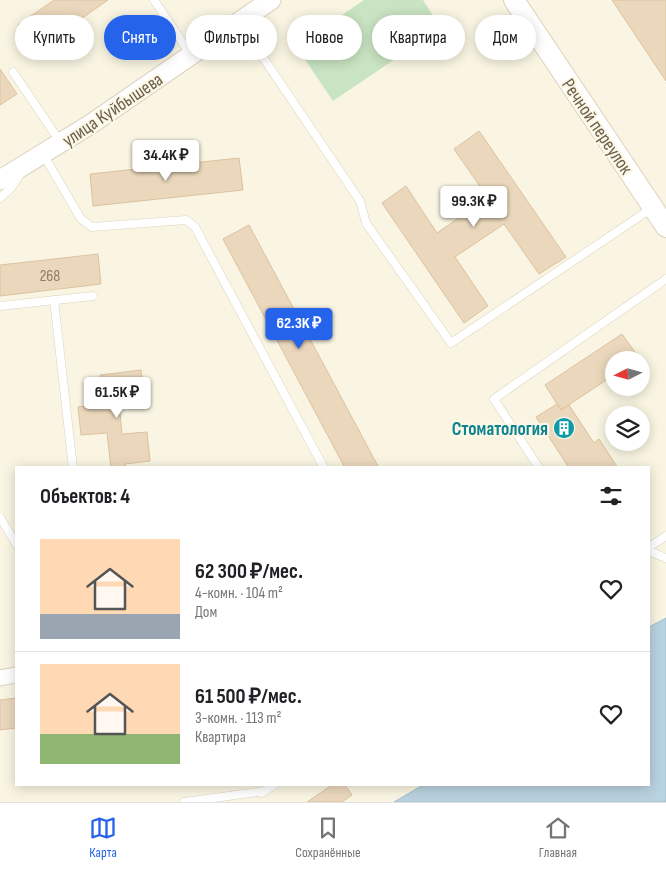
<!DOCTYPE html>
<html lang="ru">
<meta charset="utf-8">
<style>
:root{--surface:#fff;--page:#f2f2f2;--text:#202124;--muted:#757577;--line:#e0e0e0;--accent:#2563eb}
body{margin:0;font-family:"Sofia Sans Condensed",sans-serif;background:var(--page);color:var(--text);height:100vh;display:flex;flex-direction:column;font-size:19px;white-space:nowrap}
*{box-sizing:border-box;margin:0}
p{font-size:16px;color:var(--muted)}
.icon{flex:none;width:28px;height:28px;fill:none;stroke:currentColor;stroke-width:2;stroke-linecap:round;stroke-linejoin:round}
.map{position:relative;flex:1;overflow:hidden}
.panel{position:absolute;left:15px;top:466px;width:635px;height:320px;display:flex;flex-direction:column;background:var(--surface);border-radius:0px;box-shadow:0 2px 12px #0003}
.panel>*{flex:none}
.banner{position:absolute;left:15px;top:15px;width:636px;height:45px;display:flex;gap:10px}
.needle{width:32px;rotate:264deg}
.tools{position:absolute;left:605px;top:351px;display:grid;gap:10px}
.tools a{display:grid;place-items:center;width:45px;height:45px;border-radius:50%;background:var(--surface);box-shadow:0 2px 12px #0003;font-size:25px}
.price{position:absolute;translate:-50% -42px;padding:0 11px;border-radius:5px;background:#fff;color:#222;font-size:16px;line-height:32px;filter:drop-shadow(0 1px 2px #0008)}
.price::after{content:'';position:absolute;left:50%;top:30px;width:15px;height:11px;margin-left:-8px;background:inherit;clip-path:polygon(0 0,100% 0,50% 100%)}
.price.current{background:var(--accent);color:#fff}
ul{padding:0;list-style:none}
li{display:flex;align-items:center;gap:15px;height:125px;padding:0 25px}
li+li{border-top:1px solid var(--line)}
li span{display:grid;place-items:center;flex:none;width:140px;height:100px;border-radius:0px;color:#555}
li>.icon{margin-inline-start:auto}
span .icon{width:60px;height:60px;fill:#fffc;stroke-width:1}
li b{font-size:21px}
h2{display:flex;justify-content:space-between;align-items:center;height:60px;padding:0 25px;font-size:21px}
.pill{padding:0 18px;border-radius:22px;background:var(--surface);box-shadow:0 2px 12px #0003;font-size:18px;line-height:45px}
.pill.current{background:var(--accent);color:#fff}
.dock{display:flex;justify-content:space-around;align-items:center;height:70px;border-top:1px solid var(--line);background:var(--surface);font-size:14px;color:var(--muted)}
.dock a{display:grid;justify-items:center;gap:2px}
.dock .current{color:var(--accent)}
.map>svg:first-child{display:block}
.green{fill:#c9e4c2}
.water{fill:#b9d2df;stroke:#a0bfd0}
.building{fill:#ebd8bc;stroke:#dcc29f}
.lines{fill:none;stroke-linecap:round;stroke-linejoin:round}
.service-casing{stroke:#dcd2bf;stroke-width:9}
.minor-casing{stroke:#dcd2bf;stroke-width:17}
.tertiary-casing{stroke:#dcd2bf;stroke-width:21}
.secondary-casing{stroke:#ddd2ba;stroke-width:22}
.service{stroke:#fff;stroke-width:8}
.minor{stroke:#fff;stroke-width:15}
.tertiary{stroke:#fff;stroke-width:19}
.secondary{stroke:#fff;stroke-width:20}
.labels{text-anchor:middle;stroke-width:4.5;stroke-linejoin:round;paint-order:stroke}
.number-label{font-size:16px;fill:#8c7c67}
.street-label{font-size:19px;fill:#6d5e4b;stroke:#fcf8e7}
.culture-label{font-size:19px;font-weight:bold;fill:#0d838f;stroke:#fcf8e7;text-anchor:end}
</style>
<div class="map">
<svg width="666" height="802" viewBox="0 0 666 802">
<rect width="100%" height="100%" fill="#f9f5e2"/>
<polygon class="green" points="364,0 423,0 441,28 333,101 296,46"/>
<polygon class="water" points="666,618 666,802 394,802 423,785 649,785 649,627"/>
<g class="building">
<polygon points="54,0 108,0 35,51 18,25"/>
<polygon points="612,0 666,0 666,81"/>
<polygon points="0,69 17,94 0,105"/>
<polygon points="479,131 566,257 539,274 504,224 455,257 488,306 464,323 382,203 406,186 437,233 488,198 454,149"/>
<polygon points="239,158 243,190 93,206 90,174"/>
<polygon points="249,225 379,468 345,468 223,239"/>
<polygon points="98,254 101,284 0,296 0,265"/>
<polygon points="622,334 639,358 636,360 614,360 614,375 561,410 545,385"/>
<polygon points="141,370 144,400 119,403 122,434 147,432 150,461 125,464 126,468 111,468 107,433 81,435 78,407 103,404 100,375"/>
<polygon points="557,404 561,410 569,405 594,443 599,439 618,468 569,468 536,417"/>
<polygon points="16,698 16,728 0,730 0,700"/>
<polygon points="332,785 345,785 352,795 342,802 307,802"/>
</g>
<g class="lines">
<g class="service-casing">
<g id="service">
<polyline points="154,0 191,55"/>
<polyline points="239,22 360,201 366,223 451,343 652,208"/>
<polyline points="13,72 61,143"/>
<polyline points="43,154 81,219 92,227 186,220 195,227 324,468"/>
<polyline points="0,198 11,188 21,173"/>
<polyline points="54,300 73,468"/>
<polyline points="0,306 93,296"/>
<polyline points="539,468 494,399 666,279"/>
<polyline points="0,517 16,544"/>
<polyline points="649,547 666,536"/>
<polyline points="649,551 666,558"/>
<polyline points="261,793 274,785"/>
<polyline points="184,802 265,791"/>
</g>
</g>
<g class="minor-casing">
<polyline id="minor" points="0,678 16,675"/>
</g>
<g class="tertiary-casing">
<polyline id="tertiary" points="0,180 91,124 271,0"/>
</g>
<g class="secondary-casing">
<polyline id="secondary" points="514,0 666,227"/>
</g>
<use href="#service" class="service"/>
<use href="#minor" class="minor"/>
<use href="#tertiary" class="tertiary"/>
<use href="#secondary" class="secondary"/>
</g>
<defs>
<g id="building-disc" transform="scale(1.125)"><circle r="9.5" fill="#0f9aa8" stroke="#fcf8e7"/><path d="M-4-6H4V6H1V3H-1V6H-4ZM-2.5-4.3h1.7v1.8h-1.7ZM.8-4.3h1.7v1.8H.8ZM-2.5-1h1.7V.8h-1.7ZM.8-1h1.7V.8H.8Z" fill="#fff"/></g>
</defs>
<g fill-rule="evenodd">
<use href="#building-disc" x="564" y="428"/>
</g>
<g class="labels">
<g class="number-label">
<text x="50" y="281">268</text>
</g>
<g class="street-label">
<text transform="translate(112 109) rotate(-34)" y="7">улица Куйбышева</text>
<text transform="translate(598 126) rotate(56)" y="7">Речной переулок</text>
</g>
<g class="culture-label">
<text x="548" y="435">Стоматология</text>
</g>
</g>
</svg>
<div class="tools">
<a><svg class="needle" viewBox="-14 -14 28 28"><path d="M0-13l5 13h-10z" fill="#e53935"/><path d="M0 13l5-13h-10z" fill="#757577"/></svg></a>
<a><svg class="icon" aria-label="layers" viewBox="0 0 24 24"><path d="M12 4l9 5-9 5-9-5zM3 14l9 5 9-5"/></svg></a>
</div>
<b class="price" style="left:166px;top:182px">34.4K ₽</b>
<b class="price" style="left:474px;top:228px">99.3K ₽</b>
<b class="price current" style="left:299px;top:350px">62.3K ₽</b>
<b class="price" style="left:117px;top:419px">61.5K ₽</b>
<div class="banner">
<a class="pill">Купить</a>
<a class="pill current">Снять</a>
<a class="pill">Фильтры</a>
<a class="pill">Новое</a>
<a class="pill">Квартира</a>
<a class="pill">Дом</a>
</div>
<section class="panel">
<h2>Объектов: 4<svg class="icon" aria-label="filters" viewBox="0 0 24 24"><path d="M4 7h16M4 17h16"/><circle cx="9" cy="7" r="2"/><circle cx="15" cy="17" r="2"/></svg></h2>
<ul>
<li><span style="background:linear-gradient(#ffd9b3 75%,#9aa5b1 0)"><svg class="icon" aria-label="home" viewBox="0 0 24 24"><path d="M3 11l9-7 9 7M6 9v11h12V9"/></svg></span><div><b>62 300 ₽/мес.</b><p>4-комн. · 104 m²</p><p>Дом</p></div><svg class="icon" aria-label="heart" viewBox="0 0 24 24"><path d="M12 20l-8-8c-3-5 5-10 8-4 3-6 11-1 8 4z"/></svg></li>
<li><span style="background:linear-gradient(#ffd9b3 70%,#8fb573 0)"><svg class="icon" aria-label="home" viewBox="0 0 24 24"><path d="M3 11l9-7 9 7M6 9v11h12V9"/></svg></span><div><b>61 500 ₽/мес.</b><p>3-комн. · 113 m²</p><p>Квартира</p></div><svg class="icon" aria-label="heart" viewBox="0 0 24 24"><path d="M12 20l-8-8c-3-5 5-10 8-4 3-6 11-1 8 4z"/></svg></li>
</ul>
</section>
</div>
<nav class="dock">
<a class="current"><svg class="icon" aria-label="map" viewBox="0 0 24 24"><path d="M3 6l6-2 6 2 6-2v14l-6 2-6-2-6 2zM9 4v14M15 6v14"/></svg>Карта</a>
<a><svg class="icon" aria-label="saved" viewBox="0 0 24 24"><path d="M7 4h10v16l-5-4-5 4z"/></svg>Сохранённые</a>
<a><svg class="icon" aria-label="home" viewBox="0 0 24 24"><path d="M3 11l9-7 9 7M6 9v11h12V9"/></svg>Главная</a>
</nav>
